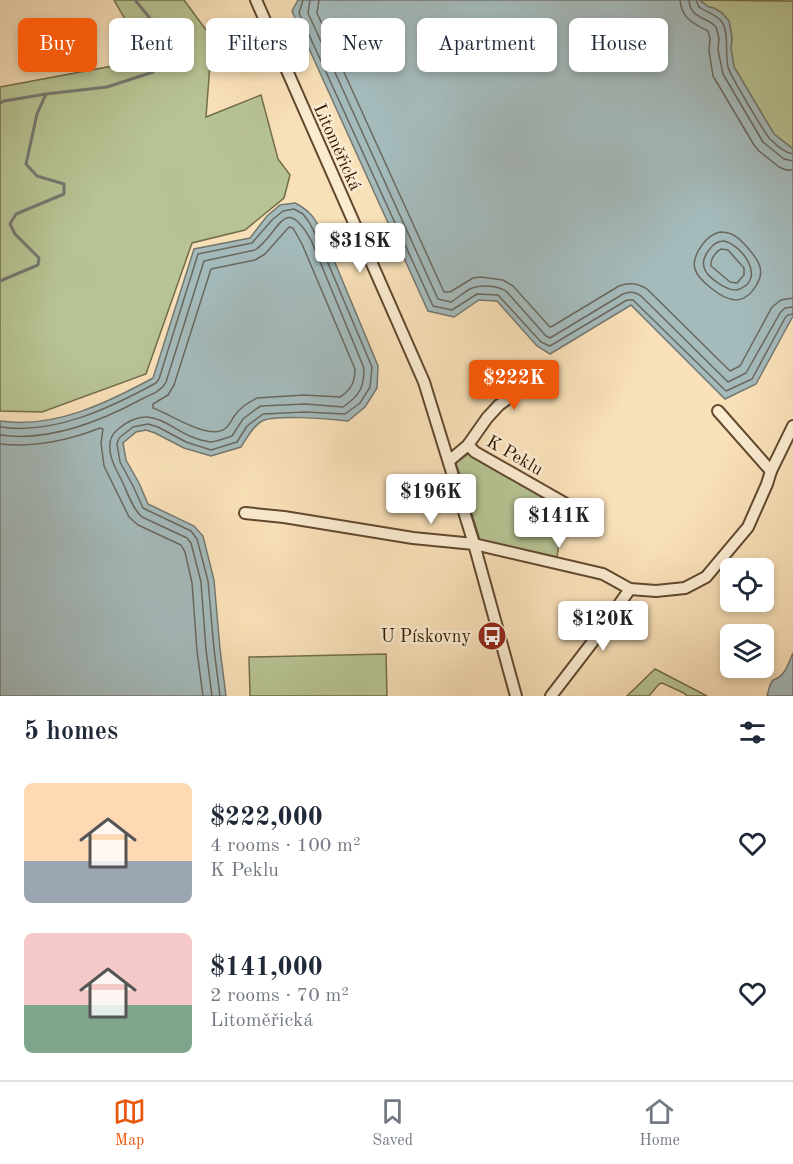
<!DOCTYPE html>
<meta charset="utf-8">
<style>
:root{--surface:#fff;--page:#f6f6f7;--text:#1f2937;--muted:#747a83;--line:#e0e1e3;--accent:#ea580c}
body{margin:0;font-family:"Old Standard TT",serif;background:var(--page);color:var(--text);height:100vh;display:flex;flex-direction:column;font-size:22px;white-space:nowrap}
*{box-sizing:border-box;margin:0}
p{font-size:20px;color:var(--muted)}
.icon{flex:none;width:33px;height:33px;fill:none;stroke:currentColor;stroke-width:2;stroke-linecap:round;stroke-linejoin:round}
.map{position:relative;height:696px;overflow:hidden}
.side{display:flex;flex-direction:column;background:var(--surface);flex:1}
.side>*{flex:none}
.banner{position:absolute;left:18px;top:18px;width:758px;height:54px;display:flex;gap:12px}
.tools{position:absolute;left:720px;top:558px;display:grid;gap:12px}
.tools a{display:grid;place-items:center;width:54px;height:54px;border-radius:9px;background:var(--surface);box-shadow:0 3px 9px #0003;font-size:30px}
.price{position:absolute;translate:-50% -51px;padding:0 14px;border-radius:6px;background:#fff;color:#222;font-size:20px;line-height:39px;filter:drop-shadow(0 2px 3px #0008)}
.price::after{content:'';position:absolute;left:50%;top:36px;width:18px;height:14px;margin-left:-9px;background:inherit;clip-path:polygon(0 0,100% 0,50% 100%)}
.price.on{background:var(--accent);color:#fff}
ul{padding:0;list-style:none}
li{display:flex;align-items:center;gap:18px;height:150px;padding:0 24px}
li span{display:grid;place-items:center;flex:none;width:168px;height:120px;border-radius:9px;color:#555}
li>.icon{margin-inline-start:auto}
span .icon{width:72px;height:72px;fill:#fffc;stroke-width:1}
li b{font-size:26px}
h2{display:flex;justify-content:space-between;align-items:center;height:72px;padding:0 24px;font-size:26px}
.chip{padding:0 21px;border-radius:9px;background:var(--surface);box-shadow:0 3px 9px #0003;font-size:21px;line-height:54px}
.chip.on{background:var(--accent);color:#fff}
.tab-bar{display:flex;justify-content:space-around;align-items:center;height:84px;border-top:2px solid var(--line);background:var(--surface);font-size:16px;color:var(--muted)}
.tab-bar a{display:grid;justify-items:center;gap:3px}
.tab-bar .on{color:var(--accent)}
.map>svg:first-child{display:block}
.green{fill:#b7c393;stroke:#736c4a;stroke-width:1.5}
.water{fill:#a4babb;stroke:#757870;stroke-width:1.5}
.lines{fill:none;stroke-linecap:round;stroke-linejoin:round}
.shore{stroke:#6a685e;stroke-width:1.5}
.stream{stroke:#757870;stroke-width:3}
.minor-casing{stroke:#61482e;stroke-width:14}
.minor{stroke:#faebd1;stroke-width:10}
.labels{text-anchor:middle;stroke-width:5;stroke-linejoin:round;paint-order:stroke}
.street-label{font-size:18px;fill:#2f1600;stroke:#faebd1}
.poi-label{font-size:18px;fill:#2f1600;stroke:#faebd1;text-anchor:end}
</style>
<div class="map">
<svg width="793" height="696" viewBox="0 0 793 696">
<rect width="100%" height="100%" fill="#f8e0b8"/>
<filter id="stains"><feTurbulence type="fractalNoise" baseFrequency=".00333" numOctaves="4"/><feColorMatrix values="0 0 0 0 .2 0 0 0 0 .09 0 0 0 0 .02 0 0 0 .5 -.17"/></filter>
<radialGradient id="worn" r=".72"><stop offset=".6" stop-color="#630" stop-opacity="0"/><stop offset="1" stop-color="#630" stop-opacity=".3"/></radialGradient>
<g class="green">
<polygon points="114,0 184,0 212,38 206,117 261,95 278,159 290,175 284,198 245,230 192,243 146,374 42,412 0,411 0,87 123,64 126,21"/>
<polygon points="699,0 793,1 793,149 774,134 734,67 731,48 732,37 729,21 722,13 714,8 709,7"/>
<polygon points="468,454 564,509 557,557 480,540 456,463"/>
<polygon points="386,654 387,696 250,696 249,657"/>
<polygon points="655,669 707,696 687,696 684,693 662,683 659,684 649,696 627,696"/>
</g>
<g class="water">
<polygon points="298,0 699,0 709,7 714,8 722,13 729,21 732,38 731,48 734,67 774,134 793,149 793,316 756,384 725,399 631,305 550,354 537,346 497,301 479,300 454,317 428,311 292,11"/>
<path d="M295 203C311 211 315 219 323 234L378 366 377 388 365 407 348 421C331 419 274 414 262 421 252 427 247 438 241 447L211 456 184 448 155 433 146 430 136 432 123 443 126 460 139 483 148 504 194 526 203 536 214 580 220 649 226 696H0V421C54 429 107 403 153 378L194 249 250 238 267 216 280 205Z"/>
<path d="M793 653V696H767L770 685 773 680C785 677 788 664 793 653Z"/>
</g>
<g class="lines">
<g class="shore">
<polyline points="303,0 299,13 433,306 452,310 477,294 498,295 541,342 550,346 627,300 633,300 726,391 752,379 785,318 788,315 793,314"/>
<path d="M310 0 308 13 438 299 451 302C458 298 465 291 472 288 482 284 499 286 507 292L546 336 550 338 623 294C630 291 636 292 641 296L728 382 746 373 780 313 785 308 793 307"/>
<path d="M319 0 317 13 444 292H450L473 278 481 277 503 280 513 286 549 326 551 327 619 286C629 282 638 283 647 289L730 371 740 366 772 307 781 300 793 298"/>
<path d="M680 0C681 18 694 24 708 31L710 39 709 51 713 76 754 145 759 151 779 167 786 170H793"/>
<path d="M689 0C690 19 706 16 716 27L719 38 718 50 723 74 763 142 784 159 793 161"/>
<path d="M696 0 699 7C706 12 716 14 722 22 729 32 725 54 728 67 730 75 764 132 770 139 776 145 785 153 793 154"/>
<path d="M289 227 293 228 302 244 355 369C355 382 351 390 340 397L304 395 257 398C249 402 240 408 235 415 232 419 230 424 227 427 211 443 171 414 153 408V404L168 395 174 385 211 269 255 260 265 254Z"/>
<path d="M720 232C733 232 739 238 747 247 757 258 766 270 757 284 744 307 728 302 711 288 694 275 688 264 702 245 707 238 712 234 720 232Z"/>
<path d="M724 241C742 245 766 278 740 289 730 294 706 277 704 267 702 260 705 255 709 250 713 244 717 241 724 241Z"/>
<path d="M721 249 728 250 744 268V275L737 283 730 282 711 266C710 260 715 252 721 249Z"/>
<path d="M0 427C54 435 110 408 156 383L159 379 198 254 252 243 272 220 283 211 294 209 303 214 309 222 317 237 372 367 370 387 360 403 345 414 305 412 263 414 247 426 237 442 211 450 186 442 158 427 148 424 133 427 119 438 117 444 120 462 133 486 143 508 191 531 197 539 208 581 214 649 220 696"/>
<path d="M0 435C47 442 99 422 140 400 149 395 161 392 166 382L204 261 255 250C280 233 284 192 311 240L364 368C364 388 360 395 343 407L305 404 261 406 256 409 243 419 232 436C226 438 216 442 210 442 171 437 156 397 117 430 103 442 112 463 120 477 126 488 132 509 142 517L187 538 191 543 201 582 206 650 212 696"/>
<path d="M0 444C33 448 70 440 100 428L103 429 101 443 104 466 129 517 138 525 181 545 185 552 192 583 197 651 203 696"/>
</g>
<g class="stream">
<polyline points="0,103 4,101 46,94 107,87 153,72 167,57 167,39 135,0"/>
<polyline points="0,281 38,265 39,258 15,234 10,224 16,214 64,194 64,184 37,176 26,164 37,114 46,94"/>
</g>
<g class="minor-casing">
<g id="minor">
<polyline points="256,0 424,382 474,544 516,696"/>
<polyline points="718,411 771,471"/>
<polyline points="468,445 487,418 499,405 550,368"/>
<polyline points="449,461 468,445 475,452 568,505"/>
<polyline points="245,513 284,517 413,538 474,544 603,574 630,589 656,591 685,588 706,577 748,527 767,484 771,471 793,426"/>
<polyline points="551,696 591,644 630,589"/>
</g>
</g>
<use href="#minor" class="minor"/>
</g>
<defs>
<g id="bus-disc" transform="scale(1.5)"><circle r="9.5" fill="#8f2418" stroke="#faebd1"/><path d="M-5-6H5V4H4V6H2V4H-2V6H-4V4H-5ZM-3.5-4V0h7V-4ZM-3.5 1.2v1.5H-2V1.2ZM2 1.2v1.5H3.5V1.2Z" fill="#fff"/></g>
</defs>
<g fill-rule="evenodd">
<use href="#bus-disc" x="492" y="636"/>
</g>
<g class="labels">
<g class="street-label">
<text transform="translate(338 147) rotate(66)" y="6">Litoměřická</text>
<text transform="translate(515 455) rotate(30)" y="6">K Peklu</text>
</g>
<g class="poi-label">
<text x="471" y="642">U Pískovny</text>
</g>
</g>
<rect width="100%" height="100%" filter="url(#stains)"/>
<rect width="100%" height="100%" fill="url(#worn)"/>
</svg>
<div class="tools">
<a><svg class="icon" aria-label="locate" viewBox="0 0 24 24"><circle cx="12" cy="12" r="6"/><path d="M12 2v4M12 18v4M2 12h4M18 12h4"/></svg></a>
<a><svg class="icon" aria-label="layers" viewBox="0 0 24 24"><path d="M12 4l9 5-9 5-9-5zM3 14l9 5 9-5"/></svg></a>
</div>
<b class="price" style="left:360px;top:274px">$318K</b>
<b class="price on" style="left:514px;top:411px">$222K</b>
<b class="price" style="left:431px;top:525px">$196K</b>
<b class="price" style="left:559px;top:549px">$141K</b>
<b class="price" style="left:603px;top:652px">$120K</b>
<div class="banner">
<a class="chip on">Buy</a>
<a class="chip">Rent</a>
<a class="chip">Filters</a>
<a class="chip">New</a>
<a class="chip">Apartment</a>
<a class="chip">House</a>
</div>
</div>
<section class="side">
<h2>5 homes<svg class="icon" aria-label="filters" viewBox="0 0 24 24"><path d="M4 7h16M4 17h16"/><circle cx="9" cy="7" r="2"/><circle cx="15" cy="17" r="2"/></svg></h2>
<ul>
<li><span style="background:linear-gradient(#ffd9b3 65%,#9aa5b1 0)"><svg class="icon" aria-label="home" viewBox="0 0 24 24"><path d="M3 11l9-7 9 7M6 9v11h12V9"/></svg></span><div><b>$222,000</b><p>4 rooms · 100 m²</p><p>K Peklu</p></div><svg class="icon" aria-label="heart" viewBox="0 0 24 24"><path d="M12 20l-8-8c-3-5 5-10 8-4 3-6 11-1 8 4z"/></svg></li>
<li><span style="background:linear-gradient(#f6c9c9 60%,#7fa58c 0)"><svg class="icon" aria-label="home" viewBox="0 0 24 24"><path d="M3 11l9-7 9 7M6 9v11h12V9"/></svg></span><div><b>$141,000</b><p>2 rooms · 70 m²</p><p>Litoměřická</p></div><svg class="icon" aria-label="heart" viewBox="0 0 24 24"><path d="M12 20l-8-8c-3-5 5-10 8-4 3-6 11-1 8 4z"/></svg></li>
</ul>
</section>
<nav class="tab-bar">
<a class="on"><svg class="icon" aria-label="map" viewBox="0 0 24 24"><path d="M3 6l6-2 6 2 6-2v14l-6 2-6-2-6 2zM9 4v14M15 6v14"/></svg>Map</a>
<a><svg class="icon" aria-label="saved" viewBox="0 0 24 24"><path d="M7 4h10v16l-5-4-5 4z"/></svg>Saved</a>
<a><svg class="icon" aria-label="home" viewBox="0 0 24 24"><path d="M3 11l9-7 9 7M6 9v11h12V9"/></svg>Home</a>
</nav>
